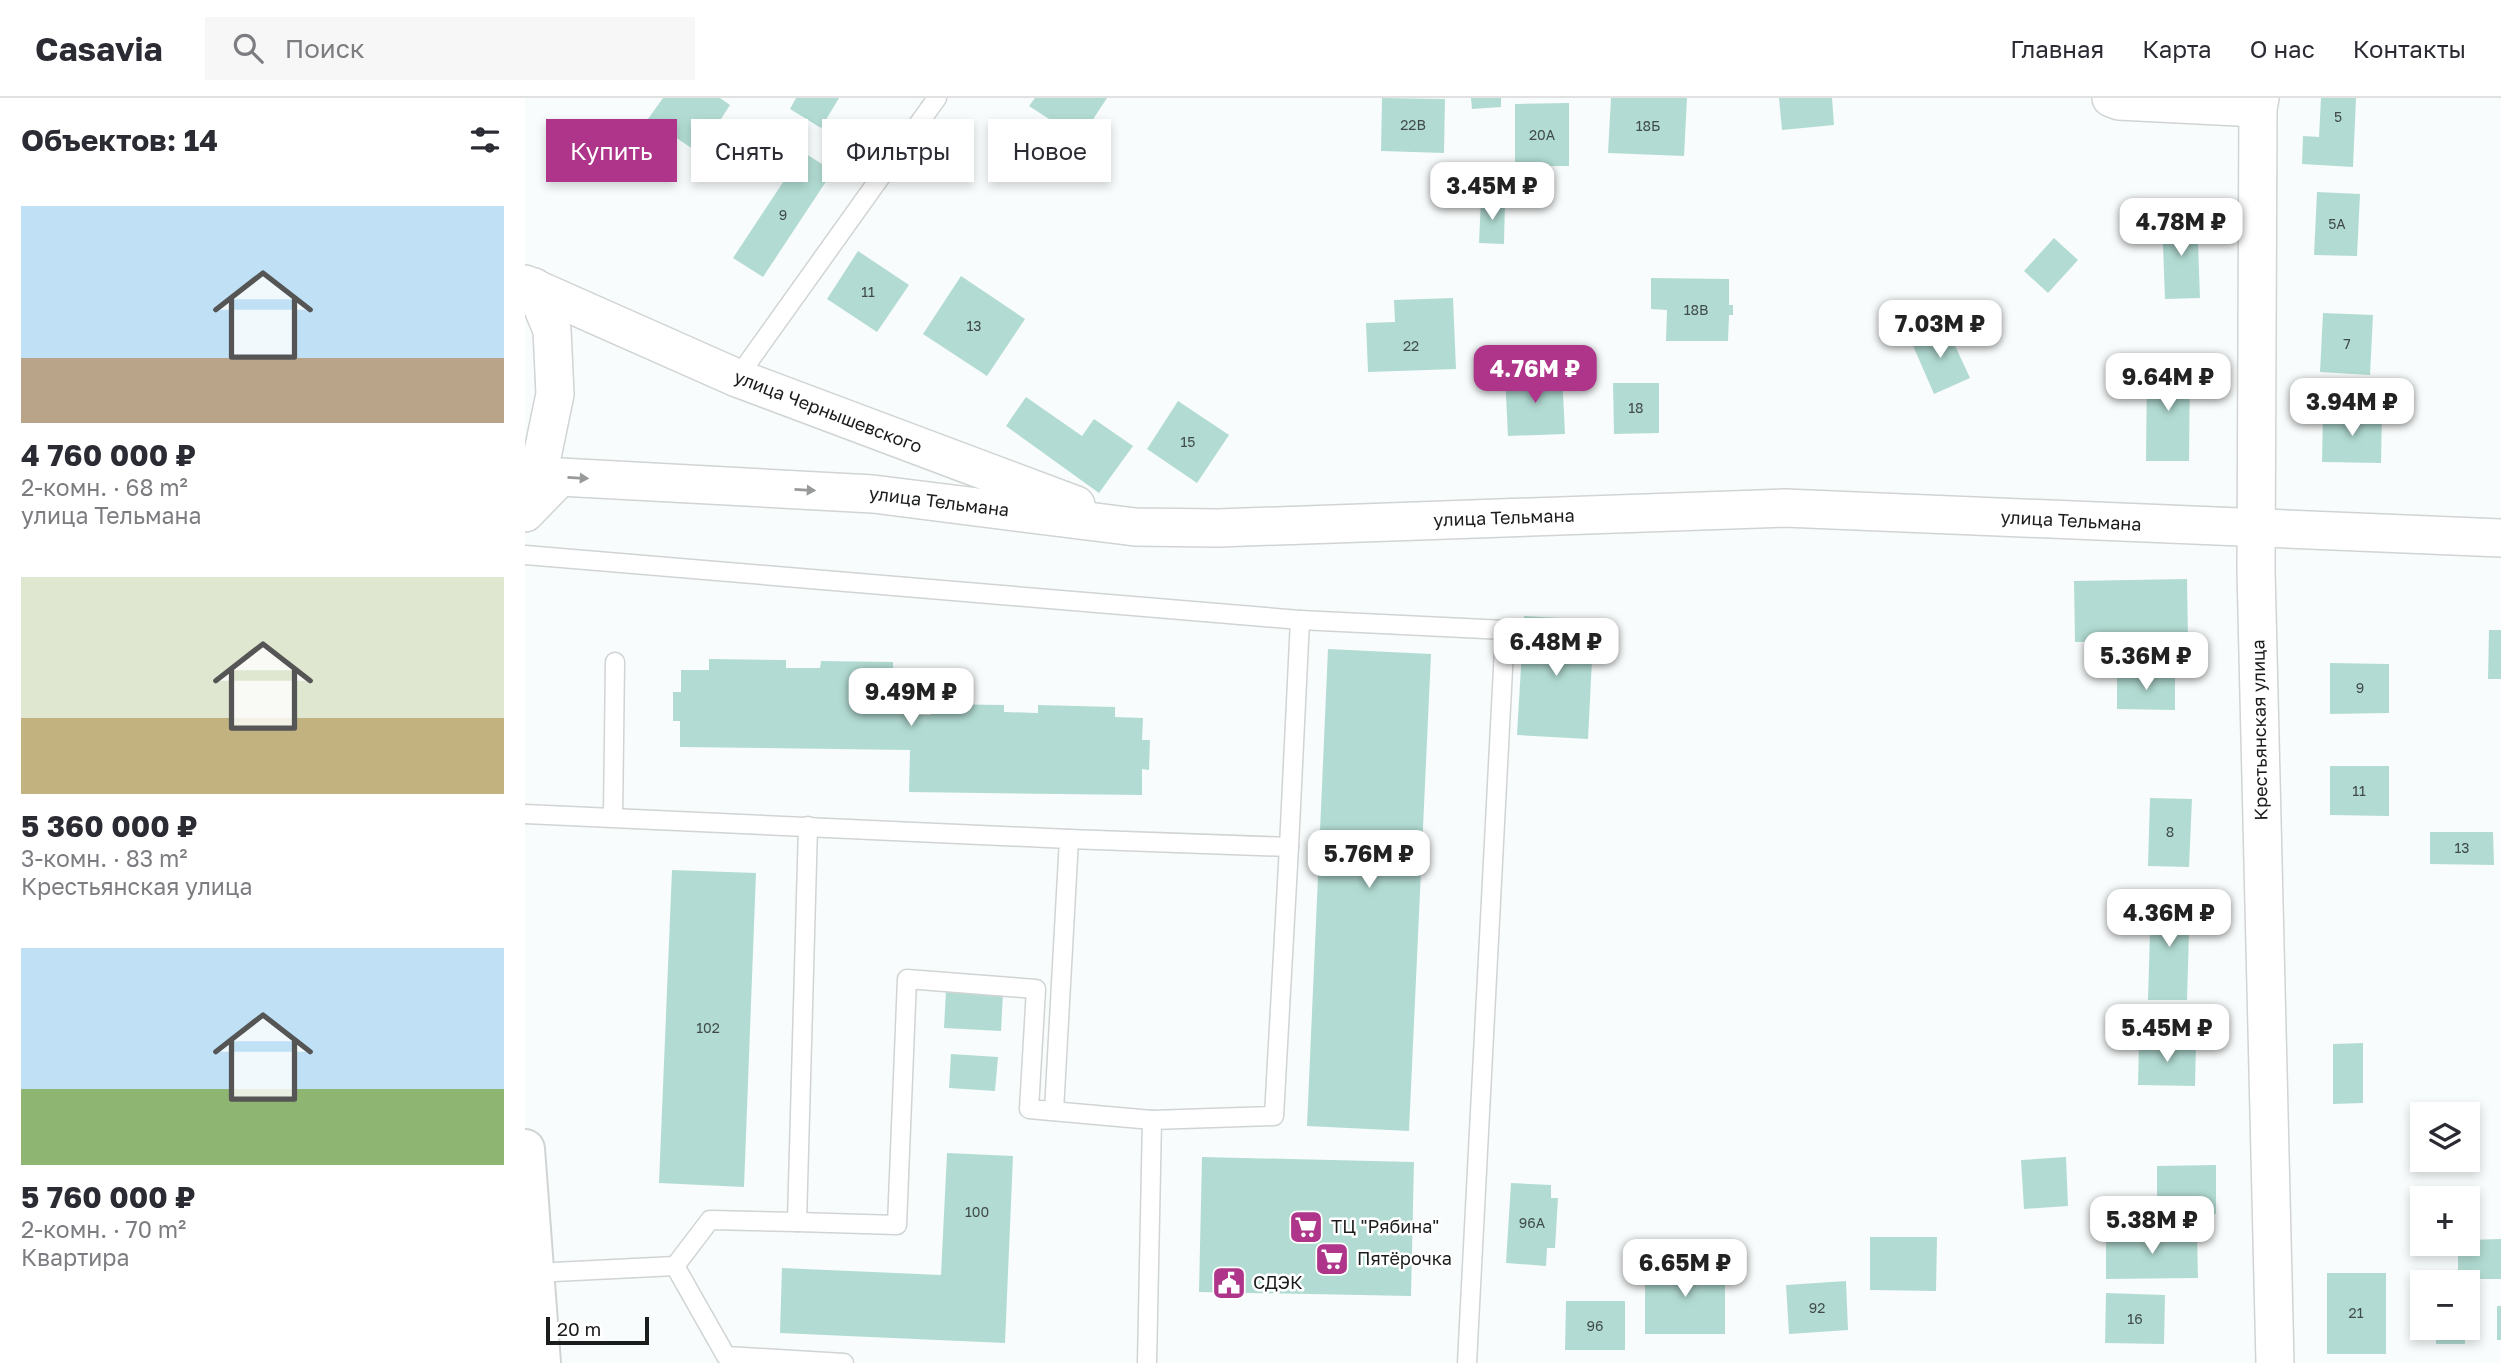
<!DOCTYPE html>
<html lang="ru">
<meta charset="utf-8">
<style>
:root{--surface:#fff;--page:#f7f7f7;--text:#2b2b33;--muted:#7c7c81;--line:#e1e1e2;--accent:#ae358a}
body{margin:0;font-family:"Golos Text",sans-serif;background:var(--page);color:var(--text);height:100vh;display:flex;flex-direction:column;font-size:26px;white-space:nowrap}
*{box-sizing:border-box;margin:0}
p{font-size:23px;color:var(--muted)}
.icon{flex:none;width:38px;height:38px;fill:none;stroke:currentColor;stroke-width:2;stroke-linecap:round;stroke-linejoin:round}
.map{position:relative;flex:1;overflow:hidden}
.drawer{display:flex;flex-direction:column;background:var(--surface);width:525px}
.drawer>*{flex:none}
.banner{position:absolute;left:21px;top:21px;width:665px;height:63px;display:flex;gap:14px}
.fabs{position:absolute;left:1885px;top:1004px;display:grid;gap:14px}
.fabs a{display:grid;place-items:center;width:70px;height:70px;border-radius:0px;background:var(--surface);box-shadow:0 4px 10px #0003;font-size:35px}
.scale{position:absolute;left:21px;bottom:18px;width:103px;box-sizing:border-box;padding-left:7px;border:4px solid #1b1c1c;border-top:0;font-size:19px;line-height:24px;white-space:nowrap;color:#1b1c1c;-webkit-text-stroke:5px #fff;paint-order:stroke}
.price{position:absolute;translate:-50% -60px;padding:0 16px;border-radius:14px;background:#fff;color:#222;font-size:23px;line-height:46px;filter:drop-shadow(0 2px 4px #0008)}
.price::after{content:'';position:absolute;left:50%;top:42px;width:21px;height:16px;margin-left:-10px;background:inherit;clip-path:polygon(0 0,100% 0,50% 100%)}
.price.on{background:var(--accent);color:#fff}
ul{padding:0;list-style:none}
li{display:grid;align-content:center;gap:14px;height:371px;padding:0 21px}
li span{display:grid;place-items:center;height:217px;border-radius:0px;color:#555}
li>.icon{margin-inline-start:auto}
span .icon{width:126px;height:126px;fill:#fffc;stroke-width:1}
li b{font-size:30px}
h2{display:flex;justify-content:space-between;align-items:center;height:84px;padding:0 21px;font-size:30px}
.tag{padding:0 24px;border-radius:0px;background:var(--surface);box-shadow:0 4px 10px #0003;font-size:24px;line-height:63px}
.tag.on{background:var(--accent);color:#fff}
header{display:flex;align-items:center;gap:42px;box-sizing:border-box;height:98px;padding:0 35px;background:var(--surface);border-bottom:2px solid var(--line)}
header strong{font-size:33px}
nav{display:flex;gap:38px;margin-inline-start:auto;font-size:24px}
.search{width:490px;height:63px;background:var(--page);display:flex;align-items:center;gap:18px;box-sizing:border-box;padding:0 24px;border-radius:0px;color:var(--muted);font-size:26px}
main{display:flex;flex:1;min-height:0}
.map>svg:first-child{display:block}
.building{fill:#b2dcd3}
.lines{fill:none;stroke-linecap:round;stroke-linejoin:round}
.lane-casing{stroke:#d0d4d3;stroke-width:21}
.street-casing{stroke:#d0d4d3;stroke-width:40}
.primary-casing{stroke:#d0d4d3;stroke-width:42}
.lane{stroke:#fff;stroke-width:18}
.street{stroke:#fff;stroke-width:37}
.primary{stroke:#fff;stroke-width:38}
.oneway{fill:#989999}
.labels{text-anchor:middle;stroke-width:5;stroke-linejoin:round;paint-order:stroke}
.number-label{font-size:14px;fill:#414c4a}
.street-label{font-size:18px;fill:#1b1c1c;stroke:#fff}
.poi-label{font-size:18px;fill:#1b1c1c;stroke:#fff;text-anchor:start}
</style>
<header>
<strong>Casavia</strong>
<div class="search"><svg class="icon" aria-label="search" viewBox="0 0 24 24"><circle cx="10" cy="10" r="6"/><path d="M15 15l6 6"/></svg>Поиск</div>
<nav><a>Главная</a><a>Карта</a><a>О нас</a><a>Контакты</a></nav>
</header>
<main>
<section class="drawer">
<h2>Объектов: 14<svg class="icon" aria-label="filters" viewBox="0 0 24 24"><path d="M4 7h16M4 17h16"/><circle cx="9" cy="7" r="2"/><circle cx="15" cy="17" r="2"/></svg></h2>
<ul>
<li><span style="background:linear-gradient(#bfe0f5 70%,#b9a48a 0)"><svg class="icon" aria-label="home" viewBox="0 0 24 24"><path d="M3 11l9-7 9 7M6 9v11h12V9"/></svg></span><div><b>4 760 000 ₽</b><p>2-комн. · 68 m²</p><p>улица Тельмана</p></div></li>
<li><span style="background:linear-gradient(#dfe7d0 65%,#c2b280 0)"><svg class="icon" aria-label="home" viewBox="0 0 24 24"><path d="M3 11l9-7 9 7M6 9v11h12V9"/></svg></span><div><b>5 360 000 ₽</b><p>3-комн. · 83 m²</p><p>Крестьянская улица</p></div></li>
<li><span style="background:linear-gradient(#bfe0f5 65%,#8fb573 0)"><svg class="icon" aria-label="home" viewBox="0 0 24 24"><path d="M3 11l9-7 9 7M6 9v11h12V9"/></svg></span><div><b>5 760 000 ₽</b><p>2-комн. · 70 m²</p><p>Квартира</p></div></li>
</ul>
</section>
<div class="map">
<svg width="1976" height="1265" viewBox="0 0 1976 1265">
<rect width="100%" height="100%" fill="#f9fcfc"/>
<g class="building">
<polygon points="138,0 195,0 205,7 174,55 123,21"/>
<polygon points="271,0 314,0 296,30 265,11"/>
<polygon points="510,0 582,0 555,41 504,8"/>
<polygon points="857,0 920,1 919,55 856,53"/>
<polygon points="946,0 976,0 976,9 947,11"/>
<polygon points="1086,0 1162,0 1159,58 1083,55"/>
<polygon points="1254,0 1307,0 1309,27 1257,32"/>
<polygon points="1796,0 1831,0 1828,69 1777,66 1778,38 1794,39"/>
<polygon points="1044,5 1044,68 990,68 990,6"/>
<polygon points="278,54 308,73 238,179 208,160"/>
<polygon points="1792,94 1835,96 1832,158 1789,157"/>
<polygon points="956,101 980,102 979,146 954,145"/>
<polygon points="1672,118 1675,200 1640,201 1637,120"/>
<polygon points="1529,140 1553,162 1523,195 1499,173"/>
<polygon points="333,153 384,187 352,234 302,201"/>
<polygon points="436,178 500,221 462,278 398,236"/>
<polygon points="1126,180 1204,181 1204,207 1208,207 1208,217 1204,217 1203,243 1141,243 1142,212 1126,211"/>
<polygon points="928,200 931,271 843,274 841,225 870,224 869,202"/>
<polygon points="1798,215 1848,217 1845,277 1795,274"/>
<polygon points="1421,228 1445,280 1409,296 1386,243"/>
<polygon points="1622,266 1665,266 1664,363 1621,363"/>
<polygon points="1037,275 1040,336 983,338 980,277"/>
<polygon points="1088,285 1134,285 1134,335 1089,336"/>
<polygon points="501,299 557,338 569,321 608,348 574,395 481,328"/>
<polygon points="653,303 704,337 672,385 622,351"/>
<polygon points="1798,314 1857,315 1856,365 1797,364"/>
<polygon points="1662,481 1663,542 1550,544 1549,483"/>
<polygon points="999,518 1069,522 1063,641 992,637"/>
<polygon points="1964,532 1976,532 1976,581 1963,581"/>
<polygon points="803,551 906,556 884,1033 782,1028"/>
<polygon points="184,561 261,562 261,570 295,570 296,563 368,564 368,575 390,575 389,617 406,617 406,606 479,607 479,614 513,615 513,607 590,609 590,619 618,620 617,642 625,642 624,672 617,671 617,697 384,694 385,652 155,649 155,623 148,623 148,594 156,594 156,572 184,572"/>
<polygon points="1805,565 1864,566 1864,615 1805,616"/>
<polygon points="1592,576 1650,576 1650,612 1592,611"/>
<polygon points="1805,668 1864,668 1864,718 1805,717"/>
<polygon points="1625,700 1667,701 1664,769 1623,768"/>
<polygon points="1905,734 1968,734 1969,767 1905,766"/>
<polygon points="147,772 231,775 219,1089 134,1085"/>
<polygon points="1626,799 1665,800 1662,902 1623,902"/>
<polygon points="421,892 478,895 476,933 419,930"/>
<polygon points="1614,944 1671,945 1670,988 1613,987"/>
<polygon points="1838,945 1838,1005 1808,1006 1808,946"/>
<polygon points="426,956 473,959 470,993 424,990"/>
<polygon points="422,1055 488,1058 480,1245 255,1235 257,1170 416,1177"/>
<polygon points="677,1059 889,1064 886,1198 674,1194"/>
<polygon points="1541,1059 1543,1108 1499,1111 1496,1062"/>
<polygon points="1691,1067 1691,1116 1632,1117 1632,1068"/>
<polygon points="986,1085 1026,1087 1026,1100 1033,1100 1030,1150 1022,1150 1021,1168 981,1165"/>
<polygon points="1672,1135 1673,1180 1581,1181 1581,1137"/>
<polygon points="1345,1139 1412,1139 1411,1193 1345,1192"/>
<polygon points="1976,1141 1976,1181 1933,1181 1933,1146 1942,1146 1942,1142"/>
<rect x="1120" y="1166" width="80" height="70"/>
<rect x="1802" y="1175" width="59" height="81"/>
<polygon points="1321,1183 1323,1232 1264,1236 1261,1187"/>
<polygon points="1581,1195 1640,1197 1639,1246 1580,1245"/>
<polygon points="1041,1203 1100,1203 1100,1252 1040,1252"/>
<rect x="1972" y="1208" width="4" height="34"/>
<rect x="1911" y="1230" width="29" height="16"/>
</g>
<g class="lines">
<g class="lane-casing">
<g id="lane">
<polyline points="212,280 412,0"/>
<polyline points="0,457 775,522 764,749 544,741"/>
<polyline points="775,522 980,532 942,1265"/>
<polyline points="0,716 544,741 529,1013"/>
<polyline points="88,719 90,564"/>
<polyline points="272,1124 372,1127 382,881 511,891 504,1011 627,1022"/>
<polyline points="150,1168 201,1258 319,1265"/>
<polyline points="9,1175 150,1168 185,1122 272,1124 283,728"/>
<polyline points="622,1265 627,1022 749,1018 764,749"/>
</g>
</g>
<g class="street-casing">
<g id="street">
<polyline points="1586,0 1594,3 1733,10"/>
<polyline points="1735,0 1733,10 1731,472 1750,1265"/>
<polyline points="0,186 212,280 551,407"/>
<polyline points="0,405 11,388 30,296 27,232 9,189"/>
<polyline points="0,415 35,379 348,396 610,429 693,430 1260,410 1976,440"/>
</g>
</g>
<g class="primary-casing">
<polyline id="primary" points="0,1051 16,1265"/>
</g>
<use href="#lane" class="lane"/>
<use href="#street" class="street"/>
<use href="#primary" class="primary"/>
</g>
<defs><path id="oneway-solid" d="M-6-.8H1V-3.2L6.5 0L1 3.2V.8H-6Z" transform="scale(1.75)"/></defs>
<g class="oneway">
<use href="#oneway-solid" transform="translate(53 380) rotate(3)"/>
<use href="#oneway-solid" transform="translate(280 392) rotate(3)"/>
</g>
<defs>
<g id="supermarket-square" transform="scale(1.75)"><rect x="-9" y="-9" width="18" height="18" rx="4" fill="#ae358a" stroke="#fff"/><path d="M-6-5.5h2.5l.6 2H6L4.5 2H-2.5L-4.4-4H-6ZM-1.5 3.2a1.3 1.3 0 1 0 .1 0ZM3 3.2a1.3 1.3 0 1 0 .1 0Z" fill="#fff"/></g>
<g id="civic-square" transform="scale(1.75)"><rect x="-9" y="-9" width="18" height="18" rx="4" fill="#ae358a" stroke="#fff"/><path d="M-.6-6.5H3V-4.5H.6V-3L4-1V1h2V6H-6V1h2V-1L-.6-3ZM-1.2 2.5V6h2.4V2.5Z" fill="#fff"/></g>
</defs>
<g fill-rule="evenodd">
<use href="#supermarket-square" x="781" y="1129"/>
<use href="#supermarket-square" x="807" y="1161"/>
<use href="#civic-square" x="704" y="1185"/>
</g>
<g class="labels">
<g class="number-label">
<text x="1813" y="24">5</text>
<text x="888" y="32">22В</text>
<text x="1123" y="33">18Б</text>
<text x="1017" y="42">20А</text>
<text x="258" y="122">9</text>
<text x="1812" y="131">5А</text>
<text x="343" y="199">11</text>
<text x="1171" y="217">18В</text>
<text x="449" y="233">13</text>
<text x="1822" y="251">7</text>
<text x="886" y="253">22</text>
<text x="1111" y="315">18</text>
<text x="663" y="349">15</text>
<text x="1835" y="595">9</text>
<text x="1834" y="698">11</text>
<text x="1645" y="739">8</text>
<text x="1937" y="755">13</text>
<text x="183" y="935">102</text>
<text x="452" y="1119">100</text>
<text x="1007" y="1130">96А</text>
<text x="1292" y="1215">92</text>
<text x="1831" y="1220">21</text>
<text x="1610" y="1226">16</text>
<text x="1070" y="1233">96</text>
</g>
<g class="street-label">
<text transform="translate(303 314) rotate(21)" y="6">улица Чернышевского</text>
<text transform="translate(414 404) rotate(7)" y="6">улица Тельмана</text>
<text transform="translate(979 420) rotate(-2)" y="6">улица Тельмана</text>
<text transform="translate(1546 423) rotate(3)" y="6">улица Тельмана</text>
<text transform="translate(1735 632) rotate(-91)" y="6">Крестьянская улица</text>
</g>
<g class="poi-label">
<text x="806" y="1135">ТЦ "Рябина"</text>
<text x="832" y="1167">Пятёрочка</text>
<text x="728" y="1191">СДЭК</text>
</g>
</g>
</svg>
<div class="fabs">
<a><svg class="icon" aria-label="layers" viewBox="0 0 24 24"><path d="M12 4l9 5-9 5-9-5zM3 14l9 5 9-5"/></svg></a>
<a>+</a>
<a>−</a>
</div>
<div class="scale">20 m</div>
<b class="price" style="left:967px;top:124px">3.45M ₽</b>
<b class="price" style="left:1656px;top:160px">4.78M ₽</b>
<b class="price" style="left:1415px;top:262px">7.03M ₽</b>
<b class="price on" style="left:1010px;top:307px">4.76M ₽</b>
<b class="price" style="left:1643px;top:315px">9.64M ₽</b>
<b class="price" style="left:1827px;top:340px">3.94M ₽</b>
<b class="price" style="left:1031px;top:580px">6.48M ₽</b>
<b class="price" style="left:1621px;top:594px">5.36M ₽</b>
<b class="price" style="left:386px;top:630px">9.49M ₽</b>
<b class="price" style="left:844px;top:792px">5.76M ₽</b>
<b class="price" style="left:1644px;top:851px">4.36M ₽</b>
<b class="price" style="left:1642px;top:966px">5.45M ₽</b>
<b class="price" style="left:1627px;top:1158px">5.38M ₽</b>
<b class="price" style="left:1160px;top:1201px">6.65M ₽</b>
<div class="banner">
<a class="tag on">Купить</a>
<a class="tag">Снять</a>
<a class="tag">Фильтры</a>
<a class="tag">Новое</a>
</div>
</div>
</main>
